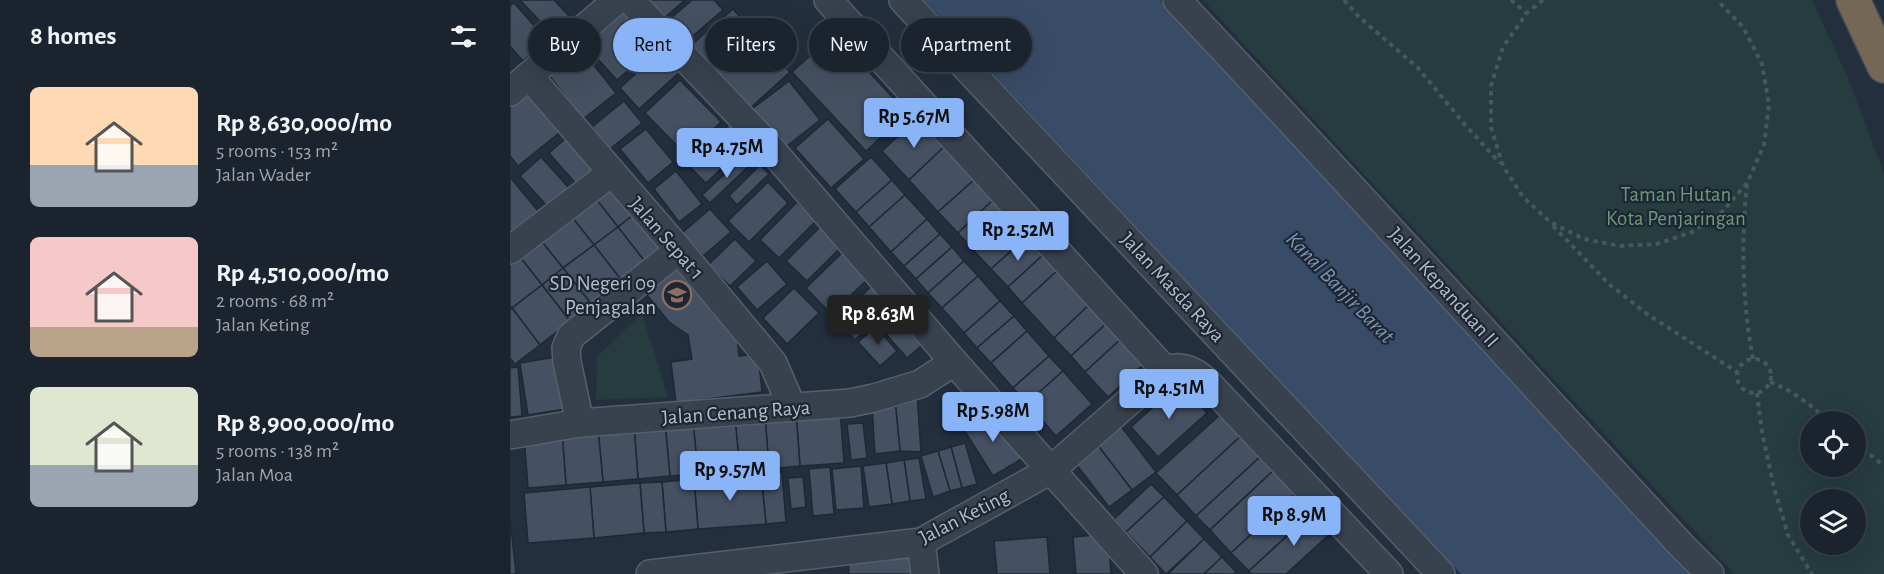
<!DOCTYPE html>
<meta charset="utf-8">
<style>
:root{--surface:#1b232e;--page:#282f3a;--text:#f1f3f6;--muted:#a0a4aa;--line:#39404a;--accent:#8ab4f8}
body{margin:0;font-family:"Alegreya Sans",sans-serif;background:var(--page);color:var(--text);height:100vh;display:flex;flex-direction:column;font-size:22px;white-space:nowrap}
*{box-sizing:border-box;margin:0}
p{font-size:20px;color:var(--muted)}
.icon{flex:none;width:33px;height:33px;fill:none;stroke:currentColor;stroke-width:2;stroke-linecap:round;stroke-linejoin:round}
.map{position:relative;flex:1;overflow:hidden}
.details{display:flex;flex-direction:column;background:var(--surface);width:510px}
.details>*{flex:none}
.banner{position:absolute;left:18px;top:18px;width:570px;height:54px;display:flex;gap:12px}
.buttons{position:absolute;left:1290px;top:411px;display:grid;gap:12px}
.buttons a{display:grid;place-items:center;width:66px;height:66px;border-radius:50%;background:var(--surface);box-shadow:0 6px 24px #0002,0 0 0 2px var(--line);font-size:30px}
.price{position:absolute;translate:-50% -51px;padding:0 14px;border-radius:6px;background:var(--accent);color:#111;font-size:20px;line-height:39px;filter:drop-shadow(0 2px 3px #0008)}
.price::after{content:'';position:absolute;left:50%;top:36px;width:18px;height:14px;margin-left:-9px;background:inherit;clip-path:polygon(0 0,100% 0,50% 100%)}
.price.on{background:#222;color:#fff}
ul{padding:0;list-style:none}
li{display:flex;align-items:center;gap:18px;height:150px;padding:0 30px}
li span{display:grid;place-items:center;flex:none;width:168px;height:120px;border-radius:9px;color:#555}
li>.icon{margin-inline-start:auto}
span .icon{width:72px;height:72px;fill:#fffc;stroke-width:1}
li b{font-size:26px}
h2{display:flex;justify-content:space-between;align-items:center;height:72px;padding:0 30px;font-size:26px}
.pill{padding:0 21px;border-radius:27px;background:var(--surface);box-shadow:0 6px 24px #0002,0 0 0 2px var(--line);font-size:21px;line-height:54px}
.pill.on{background:var(--accent);color:#111}
main{display:flex;flex:1;min-height:0}
.map>svg:first-child{display:block}
.green{fill:#263c3f;fill-rule:evenodd}
.water{fill:#394c67}
.building{fill:#455162;stroke:#1f2835;stroke-width:1.5}
.lines{fill:none;stroke-linecap:round;stroke-linejoin:round}
.minor-casing{stroke:#565f6c;stroke-width:30}
.highway-casing{stroke:#434c59;stroke-width:36}
.path{stroke:#44595c;stroke-width:4;stroke-dasharray:4.5 4.5;stroke-linecap:butt}
.minor{stroke:#38414e;stroke-width:27}
.highway{stroke:#746855;stroke-width:33}
.labels{text-anchor:middle;stroke-width:4.5;stroke-linejoin:round;paint-order:stroke}
.park-label{font-size:21px;fill:#6b9a76;stroke:#1d2633}
.street-label{font-size:21px;fill:#b4bcc9;stroke:#1d2633}
.poi-label{font-size:21px;fill:#b4bcc9;stroke:#1d2633;text-anchor:end}
.water-label{font-size:22px;font-style:italic;fill:#7c92b1;stroke:#1d2633}
</style>
<main>
<section class="details">
<h2>8 homes<svg class="icon" aria-label="filters" viewBox="0 0 24 24"><path d="M4 7h16M4 17h16"/><circle cx="9" cy="7" r="2"/><circle cx="15" cy="17" r="2"/></svg></h2>
<ul>
<li><span style="background:linear-gradient(#ffd9b3 65%,#9aa5b1 0)"><svg class="icon" aria-label="home" viewBox="0 0 24 24"><path d="M3 11l9-7 9 7M6 9v11h12V9"/></svg></span><div><b>Rp 8,630,000/mo</b><p>5 rooms · 153 m²</p><p>Jalan Wader</p></div></li>
<li><span style="background:linear-gradient(#f6c9c9 75%,#b9a48a 0)"><svg class="icon" aria-label="home" viewBox="0 0 24 24"><path d="M3 11l9-7 9 7M6 9v11h12V9"/></svg></span><div><b>Rp 4,510,000/mo</b><p>2 rooms · 68 m²</p><p>Jalan Keting</p></div></li>
<li><span style="background:linear-gradient(#dfe7d0 65%,#9aa5b1 0)"><svg class="icon" aria-label="home" viewBox="0 0 24 24"><path d="M3 11l9-7 9 7M6 9v11h12V9"/></svg></span><div><b>Rp 8,900,000/mo</b><p>5 rooms · 138 m²</p><p>Jalan Moa</p></div></li>
</ul>
</section>
<div class="map">
<svg width="1374" height="574" viewBox="0 0 1374 574">
<rect width="100%" height="100%" fill="#242f3e"/>
<g class="green">
<path d="M693 0H1302L1338 78 1374 173V574H1224ZM1300 422H1346V466H1300ZM1300 500H1346V544H1300Z"/>
<polygon points="132,313 158,397 86,400 87,357"/>
</g>
<polygon class="water" points="414,0 650,0 1184,574 951,574"/>
<g class="building">
<polygon points="10,0 44,0 59,16 41,33"/>
<polygon points="137,0 175,0 153,19"/>
<polygon points="182,0 204,0 213,10 177,41 159,20"/>
<polygon points="4,3 37,40 13,61 0,46 0,6"/>
<polygon points="115,8 148,45 107,80 74,44"/>
<polygon points="223,9 243,32 200,69 180,46"/>
<polygon points="324,34 397,113 356,151 282,72"/>
<polygon points="245,35 280,72 236,112 201,75"/>
<polygon points="154,48 173,69 129,109 110,88"/>
<polygon points="71,49 106,93 73,119 38,74"/>
<polygon points="170,80 211,122 176,155 135,113"/>
<polygon points="279,81 310,120 273,149 242,109"/>
<polygon points="21,89 54,129 8,166 0,156 0,106"/>
<polygon points="114,101 132,123 100,149 82,127"/>
<polygon points="409,117 435,146 399,180 372,151"/>
<polygon points="318,119 354,159 321,188 285,148"/>
<polygon points="221,123 239,142 196,183 177,164"/>
<polygon points="136,129 163,162 138,183 110,149"/>
<polygon points="62,133 91,164 67,185 39,153"/>
<polygon points="435,146 465,179 428,212 399,180"/>
<polygon points="235,155 243,162 200,203 192,195"/>
<polygon points="31,157 59,188 38,207 10,176"/>
<polygon points="361,157 382,180 346,212 325,189"/>
<polygon points="250,165 259,174 227,205 219,196"/>
<polygon points="166,171 192,204 169,222 144,189"/>
<polygon points="0,177 28,211 0,235"/>
<polygon points="105,178 131,209 108,227 83,195"/>
<polygon points="465,179 484,199 448,233 428,212"/>
<polygon points="382,180 395,195 359,227 346,212"/>
<polygon points="258,182 278,203 239,242 218,221"/>
<polygon points="83,195 108,227 84,245 59,213"/>
<polygon points="395,195 417,219 381,252 359,227"/>
<polygon points="484,199 501,218 464,251 448,233"/>
<polygon points="287,202 306,221 269,258 250,240"/>
<polygon points="131,209 159,245 136,263 108,227"/>
<polygon points="200,209 221,232 193,256 172,233"/>
<polygon points="59,213 84,245 53,268 28,237"/>
<polygon points="501,218 518,236 481,269 464,251"/>
<polygon points="417,219 430,234 394,266 381,252"/>
<polygon points="311,226 332,246 297,281 276,261"/>
<polygon points="108,227 136,263 112,281 84,245"/>
<polygon points="430,234 442,247 406,279 394,266"/>
<polygon points="518,236 534,254 498,287 481,269"/>
<polygon points="28,237 53,268 32,285 7,253"/>
<polygon points="225,239 246,261 220,286 198,265"/>
<polygon points="84,245 112,281 82,305 53,268"/>
<polygon points="442,247 454,261 418,293 406,279"/>
<polygon points="336,249 362,275 321,314 296,288"/>
<polygon points="7,253 32,285 2,308 0,306 0,258"/>
<polygon points="534,254 548,270 512,303 498,287"/>
<polygon points="173,258 225,319 229,356 248,354 252,392 166,403 161,362 182,359 178,335 159,322 133,290"/>
<polygon points="257,261 277,284 247,310 227,287"/>
<polygon points="454,261 468,276 432,308 418,293"/>
<polygon points="53,268 82,305 60,321 32,285"/>
<polygon points="548,270 580,304 544,338 512,303"/>
<polygon points="468,276 490,301 454,333 432,308"/>
<polygon points="366,282 385,302 345,340 326,320"/>
<polygon points="32,285 60,321 30,345 2,308"/>
<polygon points="284,288 309,313 277,344 253,318"/>
<polygon points="490,301 504,316 467,348 454,333"/>
<polygon points="580,304 597,323 561,356 544,338"/>
<polygon points="389,307 418,340 397,358 368,325"/>
<polygon points="2,308 30,345 5,364 0,358 0,310"/>
<polygon points="504,316 517,331 481,363 467,348"/>
<polygon points="597,323 612,338 575,372 561,356"/>
<polygon points="366,327 387,351 370,366 348,342"/>
<polygon points="517,331 539,356 503,388 481,363"/>
<polygon points="612,338 635,363 598,397 575,372"/>
<polygon points="539,356 553,371 517,403 503,388"/>
<polygon points="46,357 55,409 18,415 10,363"/>
<polygon points="8,367 12,416 0,417 0,368"/>
<polygon points="553,371 582,404 546,436 517,403"/>
<polygon points="670,383 697,413 648,457 621,427"/>
<polygon points="407,393 411,452 390,451 385,400"/>
<polygon points="385,400 390,451 365,454 362,406"/>
<polygon points="330,409 334,463 290,466 286,413"/>
<polygon points="484,409 513,458 483,476 453,428"/>
<polygon points="286,413 290,466 259,469 255,415"/>
<polygon points="712,413 732,435 667,495 646,473"/>
<polygon points="255,415 259,469 230,471 225,418"/>
<polygon points="225,418 230,471 188,474 183,421"/>
<polygon points="183,421 188,474 160,476 155,423"/>
<polygon points="155,423 160,476 128,479 124,426"/>
<polygon points="353,423 357,458 341,460 337,424"/>
<polygon points="610,425 646,472 622,490 586,443"/>
<polygon points="124,426 128,479 93,482 88,428"/>
<polygon points="88,428 93,482 56,485 52,431"/>
<polygon points="52,431 56,485 18,488 14,434"/>
<polygon points="732,435 752,455 686,516 667,495"/>
<polygon points="455,443 467,484 452,488 441,447"/>
<polygon points="586,443 622,490 599,507 563,460"/>
<polygon points="441,447 452,488 440,491 428,451"/>
<polygon points="428,451 440,491 423,497 411,456"/>
<polygon points="752,455 765,469 700,530 686,516"/>
<polygon points="409,458 416,499 400,501 394,460"/>
<polygon points="394,460 400,501 382,504 376,463"/>
<polygon points="376,463 382,504 359,507 353,466"/>
<polygon points="351,466 354,508 326,510 322,469"/>
<polygon points="320,467 324,514 303,516 299,469"/>
<polygon points="765,469 787,492 721,553 700,530"/>
<polygon points="272,472 276,522 256,524 251,474"/>
<polygon points="251,474 256,524 188,529 184,479"/>
<polygon points="293,477 296,507 281,509 278,478"/>
<polygon points="184,479 188,529 156,532 152,482"/>
<polygon points="152,482 156,532 134,533 130,483"/>
<polygon points="130,483 134,533 84,538 80,487"/>
<polygon points="641,484 654,497 616,532 604,519"/>
<polygon points="80,487 84,538 18,543 14,493"/>
<polygon points="787,492 804,511 739,571 721,553"/>
<polygon points="654,497 677,521 640,557 616,532"/>
<polygon points="804,511 823,531 776,574 741,574 739,571"/>
<polygon points="0,518 6,574 0,574"/>
<polygon points="677,521 694,539 656,574 640,557"/>
<polygon points="598,534 601,574 566,574 563,537"/>
<polygon points="537,537 540,574 487,574 484,541"/>
<polygon points="694,539 712,557 694,574 658,574"/>
<polygon points="406,552 407,574 339,574 338,557"/>
<polygon points="712,557 726,572 724,574 694,574"/>
</g>
<g class="lines">
<g class="minor-casing">
<g id="minor">
<polyline points="120,0 255,142 444,362 634,574"/>
<polyline points="318,0 655,370"/>
<polyline points="393,0 931,574"/>
<path d="M667 0C837 180 1003 363 1171 545L1200 574"/>
<polyline points="19,76 169,250 263,363 282,407"/>
<polyline points="0,92 107,0"/>
<polyline points="0,250 101,173"/>
<polyline points="70,423 57,362 56,348 61,336 169,250"/>
<polyline points="0,435 70,423 340,403 364,398 410,384 444,362"/>
<polyline points="411,542 415,574"/>
<path d="M140 574 411 542 541 470 655 370C672 364 685 371 698 383L879 574"/>
</g>
</g>
<g class="highway-casing">
<polyline id="highway" points="1343,0 1374,66"/>
</g>
<g class="path">
<polyline points="834,0 849,17 908,68 956,126 990,163"/>
<polyline points="1001,0 1016,13"/>
<polyline points="1033,0 1017,13 993,47 981,86 981,127 993,166 1013,197 1040,222 1074,239 1110,246 1147,244 1182,232 1213,211 1237,183 1254,145 1259,104 1252,64 1233,27 1207,0"/>
<path d="M1237 184C1231 241 1232 302 1243 359"/>
<polyline points="1043,226 1099,284 1137,314 1227,372"/>
<circle cx="1244" cy="376" r="17"/>
<path d="M1260 382C1283 391 1301 405 1320 422"/>
<polyline points="1247,393 1252,432 1264,488 1278,535 1302,574"/>
<polyline points="1346,443 1374,466"/>
</g>
<use href="#minor" class="minor"/>
<use href="#highway" class="highway"/>
</g>
<defs>
<g id="school-ring" transform="scale(1.5)"><circle r="9.5" fill="#1d2633" stroke="#8d6e63" stroke-width="1.5"/><path d="M0-5L7-2L0 1L-7-2ZM-4 1L0 2.5L4 1V4Q0 6-4 4Z" fill="#8d6e63"/></g>
</defs>
<g fill-rule="evenodd">
<use href="#school-ring" x="167" y="295"/>
</g>
<g class="labels">
<g class="park-label">
<text x="1166" y="201">Taman Hutan<tspan x="1166" dy="24">Kota Penjaringan</tspan></text>
</g>
<g class="street-label">
<text transform="translate(157 238) rotate(49)" y="7">Jalan Sepat 1</text>
<text transform="translate(663 287) rotate(47)" y="7">Jalan Masda Raya</text>
<text transform="translate(934 287) rotate(48)" y="7">Jalan Kepanduan II</text>
<text transform="translate(226 412) rotate(-4)" y="7">Jalan Cenang Raya</text>
<text transform="translate(454 516) rotate(-27)" y="7">Jalan Keting</text>
</g>
<g class="poi-label">
<text x="146" y="290">SD Negeri 09<tspan x="146" dy="24">Penjagalan</tspan></text>
</g>
<g class="water-label">
<text transform="translate(831 287) rotate(46)" y="8">Kanal Banjir Barat</text>
</g>
</g>
</svg>
<div class="buttons">
<a><svg class="icon" aria-label="locate" viewBox="0 0 24 24"><circle cx="12" cy="12" r="6"/><path d="M12 2v4M12 18v4M2 12h4M18 12h4"/></svg></a>
<a><svg class="icon" aria-label="layers" viewBox="0 0 24 24"><path d="M12 4l9 5-9 5-9-5zM3 14l9 5 9-5"/></svg></a>
</div>
<b class="price" style="left:404px;top:149px">Rp 5.67M</b>
<b class="price" style="left:217px;top:179px">Rp 4.75M</b>
<b class="price" style="left:508px;top:262px">Rp 2.52M</b>
<b class="price on" style="left:368px;top:346px">Rp 8.63M</b>
<b class="price" style="left:659px;top:420px">Rp 4.51M</b>
<b class="price" style="left:483px;top:443px">Rp 5.98M</b>
<b class="price" style="left:220px;top:502px">Rp 9.57M</b>
<b class="price" style="left:784px;top:547px">Rp 8.9M</b>
<div class="banner">
<a class="pill">Buy</a>
<a class="pill on">Rent</a>
<a class="pill">Filters</a>
<a class="pill">New</a>
<a class="pill">Apartment</a>
</div>
</div>
</main>
